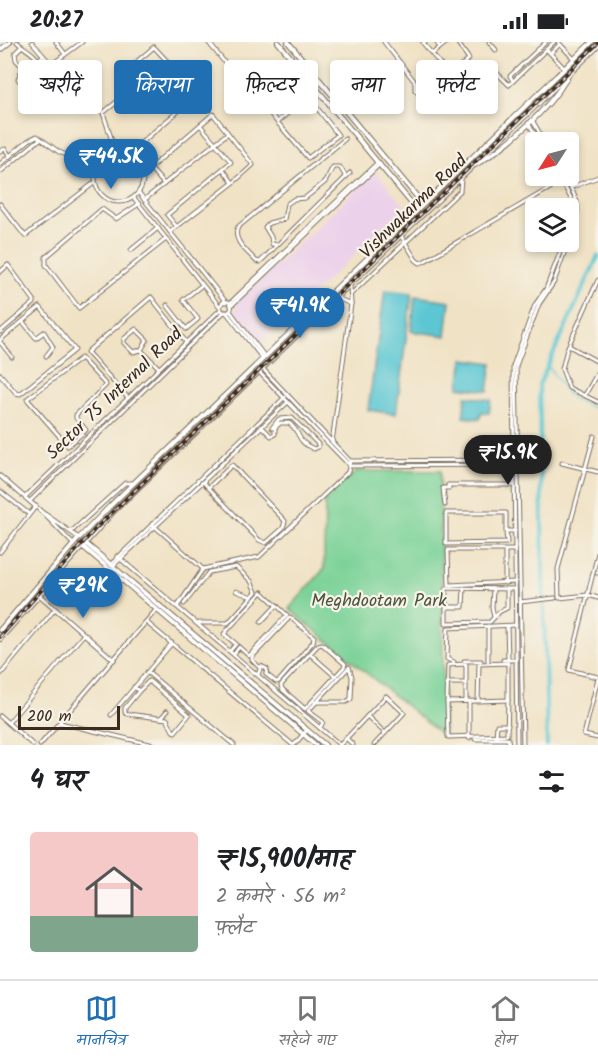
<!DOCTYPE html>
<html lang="hi">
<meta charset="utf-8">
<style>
:root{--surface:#fff;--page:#f6f6f6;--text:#202124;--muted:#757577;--line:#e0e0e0;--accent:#1f6fb2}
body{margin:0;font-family:Kalam,"Playpen Sans Deva",sans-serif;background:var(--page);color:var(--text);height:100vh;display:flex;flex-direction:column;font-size:22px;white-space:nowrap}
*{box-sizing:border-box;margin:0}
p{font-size:20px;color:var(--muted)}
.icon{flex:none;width:33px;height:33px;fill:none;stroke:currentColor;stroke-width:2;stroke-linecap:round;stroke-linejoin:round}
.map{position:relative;height:703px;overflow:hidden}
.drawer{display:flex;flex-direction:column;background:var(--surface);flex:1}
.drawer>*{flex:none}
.top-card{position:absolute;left:18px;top:18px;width:562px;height:54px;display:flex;gap:12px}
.needle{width:39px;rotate:234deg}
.fabs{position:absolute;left:525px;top:90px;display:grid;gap:12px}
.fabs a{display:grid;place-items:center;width:54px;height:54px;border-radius:6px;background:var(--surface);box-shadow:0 3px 9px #0003;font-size:30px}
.scale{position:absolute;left:18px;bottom:15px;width:102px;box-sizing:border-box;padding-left:6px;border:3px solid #3b2a1e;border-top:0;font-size:16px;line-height:21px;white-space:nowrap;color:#3b2a1e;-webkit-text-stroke:4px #f7f3e8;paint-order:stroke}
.price{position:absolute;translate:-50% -51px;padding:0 14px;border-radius:21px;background:var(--accent);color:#fff;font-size:20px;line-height:39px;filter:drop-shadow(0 2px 3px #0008)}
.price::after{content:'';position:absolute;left:50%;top:36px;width:18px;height:14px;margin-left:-9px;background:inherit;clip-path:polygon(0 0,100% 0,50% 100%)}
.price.active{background:#222;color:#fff}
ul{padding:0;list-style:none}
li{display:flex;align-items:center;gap:18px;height:150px;padding:0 30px}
li span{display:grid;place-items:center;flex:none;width:168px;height:120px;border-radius:6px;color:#555}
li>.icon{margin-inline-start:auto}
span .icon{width:72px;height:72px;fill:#fffc;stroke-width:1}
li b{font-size:26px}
h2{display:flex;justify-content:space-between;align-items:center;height:72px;padding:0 30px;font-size:26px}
.chip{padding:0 21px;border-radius:6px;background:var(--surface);box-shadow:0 3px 9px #0003;font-size:21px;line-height:54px}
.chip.active{background:var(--accent);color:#fff}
.status{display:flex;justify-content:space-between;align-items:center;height:42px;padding:0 30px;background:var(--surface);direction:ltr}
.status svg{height:16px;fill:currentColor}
.menu{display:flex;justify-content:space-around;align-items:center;height:84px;border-top:2px solid var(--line);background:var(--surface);font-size:16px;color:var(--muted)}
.menu a{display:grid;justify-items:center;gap:3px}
.menu .active{color:var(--accent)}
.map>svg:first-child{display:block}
.built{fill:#ecd1ea}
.green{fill:#7ad297;stroke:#5a7e5a;stroke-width:1.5}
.water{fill:#5bc7d3;stroke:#4b7878;stroke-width:1.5}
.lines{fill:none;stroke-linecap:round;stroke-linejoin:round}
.stream{stroke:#5bc7d3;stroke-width:1.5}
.canal{stroke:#5bc7d3;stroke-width:4}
.street-casing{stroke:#7a6a58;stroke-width:5}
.secondary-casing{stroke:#7a6a58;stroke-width:6}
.street{stroke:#fff;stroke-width:3}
.secondary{stroke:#fff;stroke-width:4}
.rail-casing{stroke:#3b2a1e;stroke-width:4}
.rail{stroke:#f7f3e8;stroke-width:1.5;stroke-dasharray:4.5;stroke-linecap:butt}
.labels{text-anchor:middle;stroke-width:4.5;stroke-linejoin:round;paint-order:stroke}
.street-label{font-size:18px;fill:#3b2a1e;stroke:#f7f3e8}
.park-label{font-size:18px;fill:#4b543c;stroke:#f7f3e8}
</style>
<div class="status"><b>20:27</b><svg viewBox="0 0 49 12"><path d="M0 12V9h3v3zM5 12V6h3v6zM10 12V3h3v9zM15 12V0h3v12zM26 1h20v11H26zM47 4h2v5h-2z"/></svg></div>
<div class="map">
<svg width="598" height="703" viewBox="0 0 598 703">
<rect width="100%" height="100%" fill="#f7f3e8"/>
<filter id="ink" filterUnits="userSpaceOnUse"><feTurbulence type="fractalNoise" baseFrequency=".0167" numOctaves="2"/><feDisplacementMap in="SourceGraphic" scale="12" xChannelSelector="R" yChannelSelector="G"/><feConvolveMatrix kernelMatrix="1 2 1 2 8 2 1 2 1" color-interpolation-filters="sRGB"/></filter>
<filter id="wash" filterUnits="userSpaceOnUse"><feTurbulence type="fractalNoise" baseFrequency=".008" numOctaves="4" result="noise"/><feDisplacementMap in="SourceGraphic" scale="24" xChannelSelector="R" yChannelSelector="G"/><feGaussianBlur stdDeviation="1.35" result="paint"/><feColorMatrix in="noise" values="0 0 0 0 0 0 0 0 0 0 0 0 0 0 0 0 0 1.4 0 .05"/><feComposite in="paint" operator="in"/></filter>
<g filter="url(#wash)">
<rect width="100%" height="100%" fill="#f0e2c5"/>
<polygon class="built" points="375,129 405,165 264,298 262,296 255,301 231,273 236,269 236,262"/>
<polygon class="green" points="357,429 440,429 444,695 289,567 324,527 325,457"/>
<g class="water">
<polygon points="385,248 412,251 396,372 368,368"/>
<polygon points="415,254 450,259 446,294 411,289"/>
<polygon points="463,317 492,321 488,349 459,345"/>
<polygon points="466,354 491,358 489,371 481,370 480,377 463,375"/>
</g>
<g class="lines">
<polyline class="stream" points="548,324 570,355 598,368"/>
<polyline class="canal" points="547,703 539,343 598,214"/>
</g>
</g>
<g filter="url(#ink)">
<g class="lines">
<g class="street-casing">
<g id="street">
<path d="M17 0C24 7 32 9 38 18L43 14"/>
<polyline points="32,0 60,33 88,46 103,71 116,111"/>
<polyline points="56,0 65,12"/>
<polyline points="208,0 234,32"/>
<polyline points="384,0 415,40 415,48 423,56 469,17 457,0"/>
<polyline points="425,0 423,1 449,33"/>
<polyline points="436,0 440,5"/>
<polyline points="489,0 496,8"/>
<polyline points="558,0 574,17"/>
<polyline points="21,5 15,11 16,18 23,25 18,37 22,42 29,44 39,38 44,29 43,27 50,22"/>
<polyline points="547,8 564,26"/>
<polyline points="551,11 560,2"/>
<polyline points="432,12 447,0"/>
<polyline points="51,23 82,0"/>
<polyline points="257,27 243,38 277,80"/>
<polyline points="496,30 509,43 554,0"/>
<polyline points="513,39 510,34 546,0"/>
<polyline points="132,48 120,34 154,5 167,19"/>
<polyline points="308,54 338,93 308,116 277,80 317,47"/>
<polyline points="103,71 167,19 197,53 127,113"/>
<polyline points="532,78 545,100"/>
<polyline points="528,81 540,100"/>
<path d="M345 97 238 185C231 198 248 210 256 219L260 220 350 131"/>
<polyline points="0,109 5,107 10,114"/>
<circle cx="119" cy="136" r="24"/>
<polyline points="0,122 29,98 37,94 59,110 98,125"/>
<polyline points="150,126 164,142"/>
<polyline points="223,127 233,141"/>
<polyline points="0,130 40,97"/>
<polyline points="143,132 213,72 253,123 233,141 170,190"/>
<polyline points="559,134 574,162 568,185"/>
<path d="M564 134C583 166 580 164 568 198"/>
<polyline points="572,145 598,135"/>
<polyline points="139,151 226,260"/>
<polyline points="134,156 220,265"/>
<polyline points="144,158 228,91"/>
<polyline points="0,162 25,194 94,141"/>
<polyline points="139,162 116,177 102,167 46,215 46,223 79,266 166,197"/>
<polyline points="177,185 167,173 231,120 200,83"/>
<polyline points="401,194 416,218 420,221 423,220 562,139"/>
<polyline points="277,203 272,202 271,195 265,185 269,181 284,177 287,162 294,157 305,156 325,140 333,125 340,125 346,135"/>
<polyline points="131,208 158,186"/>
<polyline points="0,230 8,223 34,258 34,261 0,290"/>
<polyline points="598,238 567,307 562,327 569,346 598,360"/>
<polyline points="351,252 460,149 461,137"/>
<polyline points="337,256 351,262"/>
<circle cx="226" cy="265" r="5.5"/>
<polyline points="230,261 378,120"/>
<polyline points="167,263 186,287 198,277 183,258 202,243"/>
<polyline points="231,264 380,122"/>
<polyline points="230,269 265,315"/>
<polyline points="226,270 263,317"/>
<polyline points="23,280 36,296 44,290 53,305 46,314"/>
<polyline points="0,298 40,265 75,308 20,352 16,351 0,332"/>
<polyline points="0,300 12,315"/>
<polyline points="569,304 598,320"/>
<polyline points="141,308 147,298 136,287 124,297 124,301 133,310 141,308 159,326"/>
<polygon points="81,316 106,343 76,373 76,376 86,388 68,404 27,357"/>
<polyline points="263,327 350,419 513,418"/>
<polyline points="259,330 350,424 514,423"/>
<polyline points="585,353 598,330"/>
<polyline points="128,356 87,310 151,255 186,300"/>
<path d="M262 385 271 394 275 392V386L280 381H289C302 391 295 399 314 407L318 405V402L292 376 279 377 272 386"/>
<polyline points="594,394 558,527 559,556 588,553 598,556"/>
<polyline points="332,400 351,262 350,244"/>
<polyline points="562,421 598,430"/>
<polyline points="0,434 43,471 73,502"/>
<polyline points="203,440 259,498 266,501 283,486 285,479 232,423 209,445"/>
<polyline points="0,449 29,472"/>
<polyline points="25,455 221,267"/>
<polyline points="30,459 224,270"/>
<polyline points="445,463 443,446 449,446 448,443 514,443"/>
<polyline points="45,472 79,496"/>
<polyline points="152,482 203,527 259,515 348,430 350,419"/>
<polyline points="506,489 506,471 446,471 446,502 507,501 506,489 515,489"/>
<polyline points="71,490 125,441 134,441"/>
<polyline points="515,508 448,508 449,543 515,540"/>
<polyline points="505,509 505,541"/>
<polyline points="0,510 36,464"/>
<polyline points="598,511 569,628 598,635"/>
<polyline points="117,514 340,703"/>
<polyline points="111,522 285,355"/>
<polyline points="113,524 288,360"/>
<polyline points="597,531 598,531"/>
<polyline points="493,547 492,565 494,575"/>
<polyline points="507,547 507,566 499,570 490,580 446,581 446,546 515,547"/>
<polyline points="236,549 252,555"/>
<polyline points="38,552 114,618"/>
<polyline points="520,560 555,556"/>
<polyline points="184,562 209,530 236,525 251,539 256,550 228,581 199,581"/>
<polyline points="177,565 203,527"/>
<polyline points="446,565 463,565 464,546"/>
<polyline points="146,580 293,703"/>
<polyline points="261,580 277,563"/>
<polyline points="488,584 488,619"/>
<polyline points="507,584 508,618"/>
<polygon points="322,602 345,622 344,625 305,667 282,647 281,643 318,603"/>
<polyline points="230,609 236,602 224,592 262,550 287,573 249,614 239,605 234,612"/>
<polyline points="310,612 335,634"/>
<polyline points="503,618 517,618"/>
<polyline points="464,619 481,619"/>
<polyline points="454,620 447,617 448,586 516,583"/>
<polyline points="260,626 252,618 252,615 290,575 314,595 313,600 279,639 276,640 266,632"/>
<polyline points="147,630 234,703"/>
<polyline points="0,633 55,567"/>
<polyline points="258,633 261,624 267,627 266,632"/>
<polyline points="598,636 584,693 598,696"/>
<polyline points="447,641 466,641"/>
<polyline points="134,645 139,649 149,639 189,673 175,690 173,689 167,677 127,672 125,670 125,666 139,649"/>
<polyline points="466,659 466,622 448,623 447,660 508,658 508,621 479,622 478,659"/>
<polyline points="469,659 469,696"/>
<polyline points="315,660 346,660 351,657 352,635 349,625 308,669 323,680 320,686"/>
<polyline points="447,660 448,695 507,693 508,658"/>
<polyline points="111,673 172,601"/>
<polyline points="0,674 33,703"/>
<polyline points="367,674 385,691"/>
<polyline points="161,676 167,669"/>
<polyline points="8,681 84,592"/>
<polyline points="60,681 154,703"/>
<polyline points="496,695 497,683 508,683"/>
<polyline points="346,696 353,703"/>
<polyline points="475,697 508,697 509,703"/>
<polyline points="40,703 156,568"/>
<polyline points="294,703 307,688"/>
<polyline points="340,703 386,654 404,671 374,703"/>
<polyline points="517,703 513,324 535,263 546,247 564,200"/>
<polyline points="523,703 516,324 539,262 554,240 568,200"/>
</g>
</g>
<g class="secondary-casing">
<g id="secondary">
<polyline points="278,0 417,168"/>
<polyline points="288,0 423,162"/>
<polyline points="0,8 10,0"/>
<path d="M475 123C508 104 548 68 567 36"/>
<polyline points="84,500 325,703"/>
<polyline points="81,503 316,703"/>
<polyline points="0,588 79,496 110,464 592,0"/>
<polyline points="0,597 114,469 598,4"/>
</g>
</g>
<use href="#street" class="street"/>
<use href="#secondary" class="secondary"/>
<g class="rail-casing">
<polyline id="rail" points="0,595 96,486 598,1"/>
</g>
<use href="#rail" class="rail"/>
</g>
</g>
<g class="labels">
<g class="street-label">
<text transform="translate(413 164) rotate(-44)" y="6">Vishwakarma Road</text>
<text transform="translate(114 351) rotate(-44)" y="6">Sector 75 Internal Road</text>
</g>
<g class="park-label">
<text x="379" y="564">Meghdootam Park</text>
</g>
</g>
</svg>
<div class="fabs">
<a><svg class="needle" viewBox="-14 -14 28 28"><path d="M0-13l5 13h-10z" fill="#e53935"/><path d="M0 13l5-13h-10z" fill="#757577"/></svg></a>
<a><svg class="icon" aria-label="layers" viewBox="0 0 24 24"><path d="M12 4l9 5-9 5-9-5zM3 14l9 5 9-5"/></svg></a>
</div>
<div class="scale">200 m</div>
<b class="price" style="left:111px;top:148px">₹44.5K</b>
<b class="price" style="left:300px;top:297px">₹41.9K</b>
<b class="price active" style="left:508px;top:444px">₹15.9K</b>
<b class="price" style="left:83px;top:577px">₹29K</b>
<div class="top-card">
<a class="chip">खरीदें</a>
<a class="chip active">किराया</a>
<a class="chip">फ़िल्टर</a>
<a class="chip">नया</a>
<a class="chip">फ़्लैट</a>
</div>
</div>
<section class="drawer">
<h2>4 घर<svg class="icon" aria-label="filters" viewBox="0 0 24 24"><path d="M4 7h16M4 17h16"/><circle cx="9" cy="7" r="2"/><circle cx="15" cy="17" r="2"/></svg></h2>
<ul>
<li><span style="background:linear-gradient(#f6c9c9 70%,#7fa58c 0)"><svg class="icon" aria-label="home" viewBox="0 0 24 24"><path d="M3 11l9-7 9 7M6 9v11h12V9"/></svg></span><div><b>₹15,900/माह</b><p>2 कमरे · 56 m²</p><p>फ़्लैट</p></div></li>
</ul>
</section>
<nav class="menu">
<a class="active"><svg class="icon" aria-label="map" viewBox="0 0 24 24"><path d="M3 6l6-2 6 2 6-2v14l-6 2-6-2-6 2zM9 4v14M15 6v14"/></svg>मानचित्र</a>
<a><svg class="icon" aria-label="saved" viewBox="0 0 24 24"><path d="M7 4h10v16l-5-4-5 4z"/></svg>सहेजे गए</a>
<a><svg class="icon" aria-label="home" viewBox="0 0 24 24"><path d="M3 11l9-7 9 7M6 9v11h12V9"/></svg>होम</a>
</nav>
